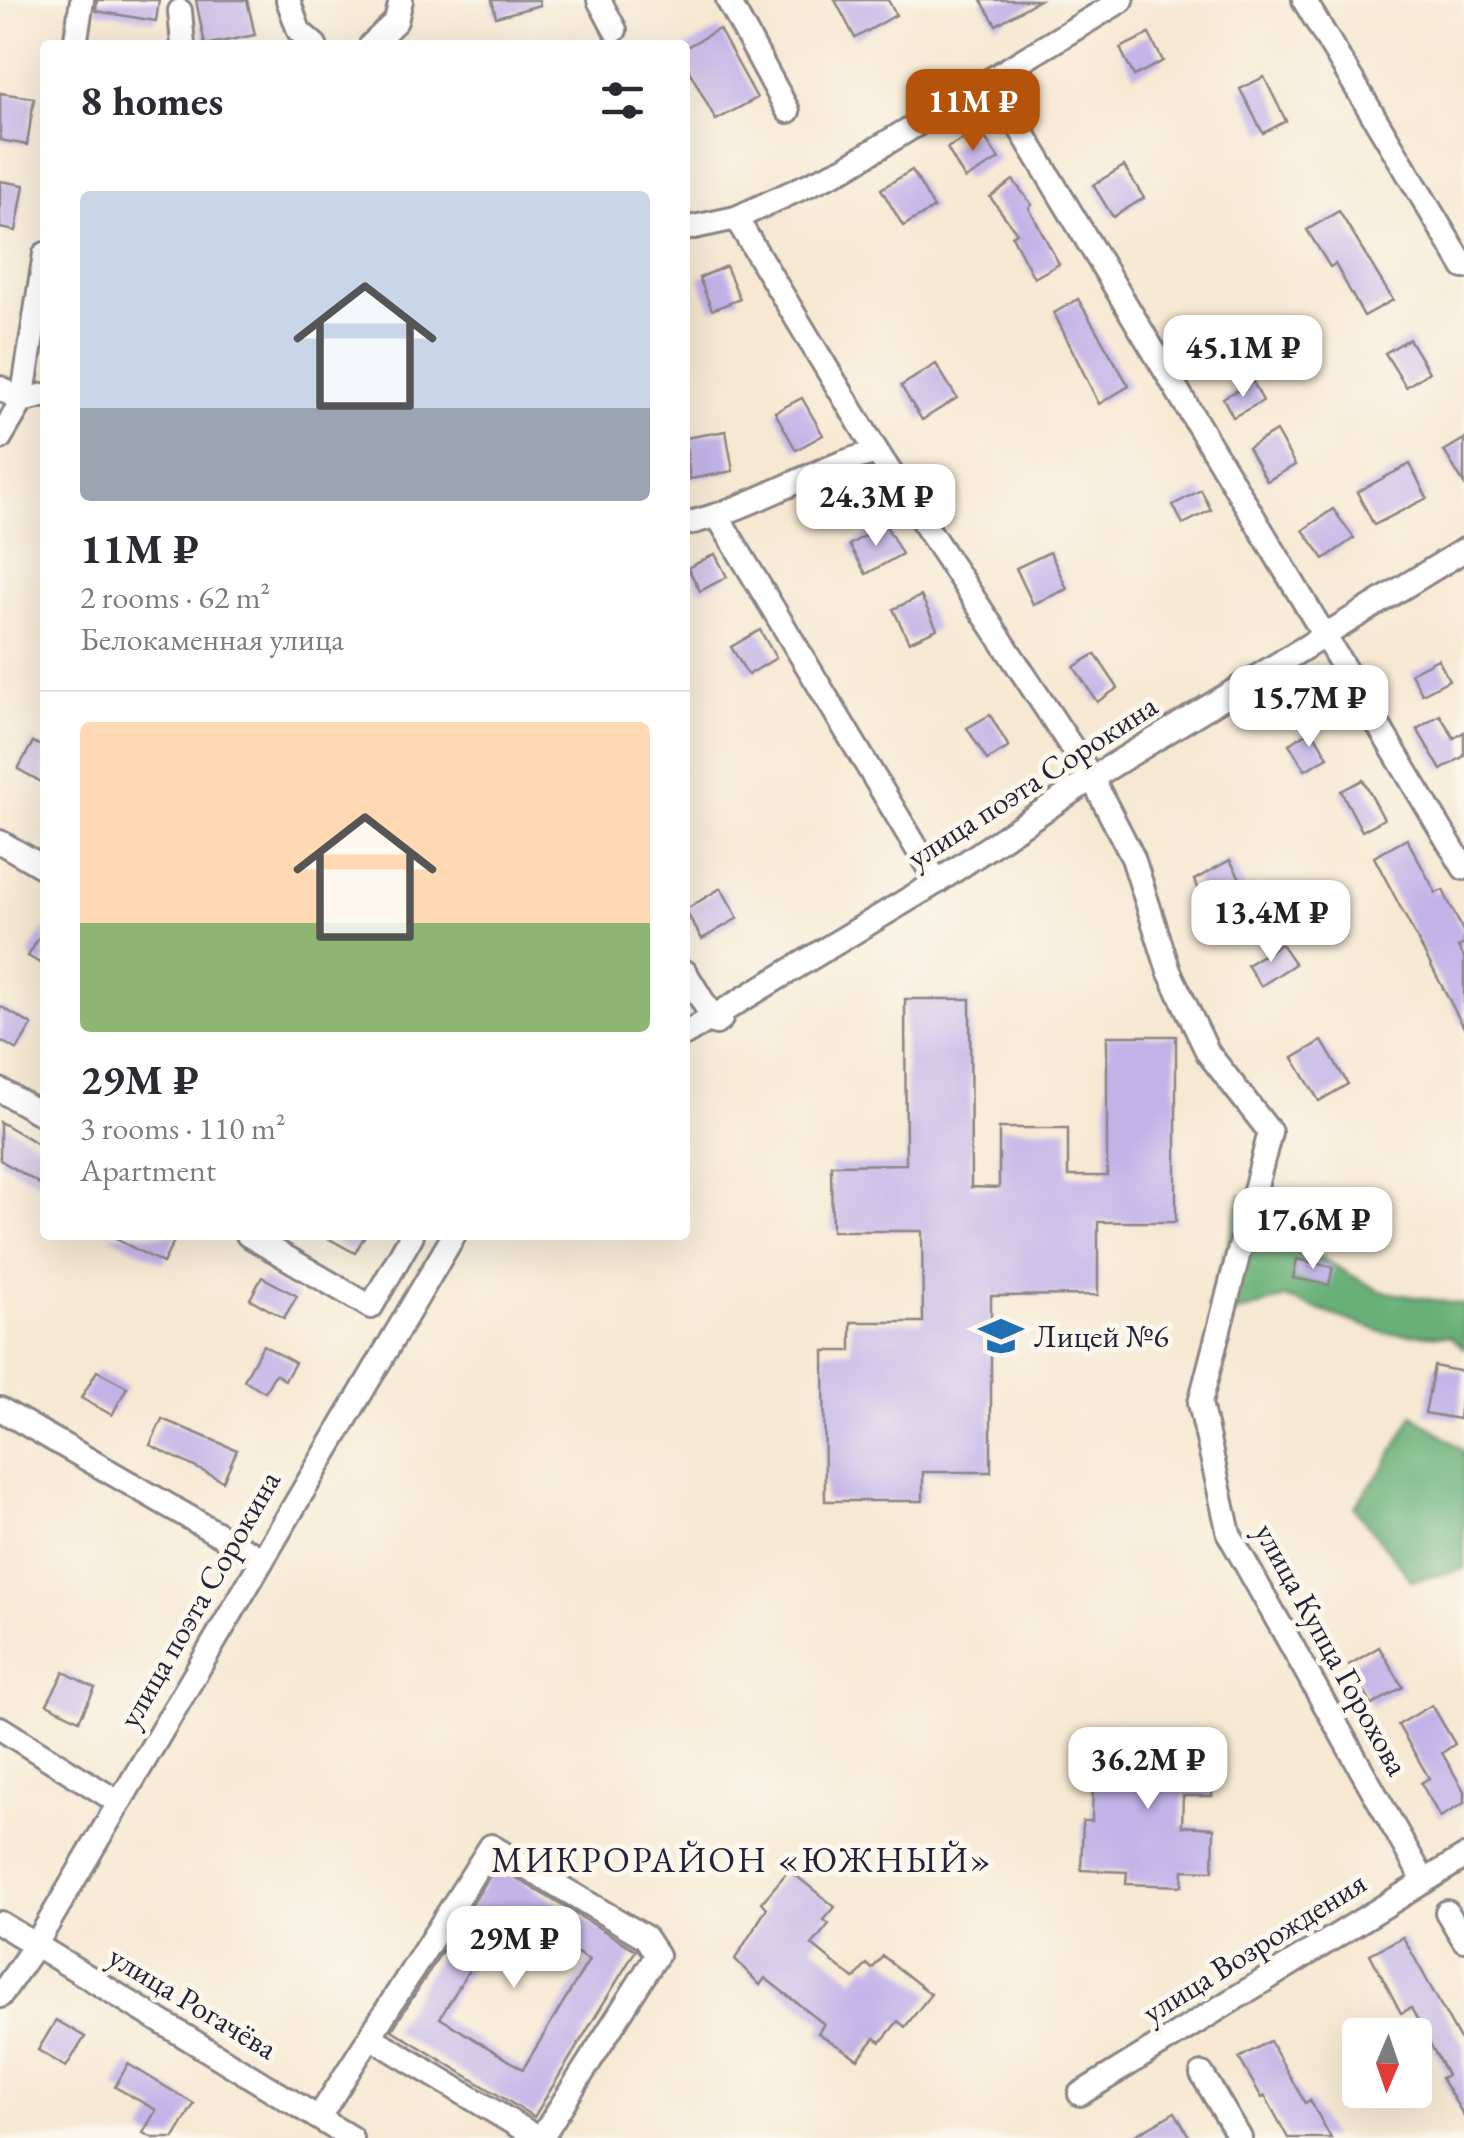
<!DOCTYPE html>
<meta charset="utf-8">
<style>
:root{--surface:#fff;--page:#f7f7f7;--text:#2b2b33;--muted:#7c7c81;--line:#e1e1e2;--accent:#b45309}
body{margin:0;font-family:"EB Garamond",serif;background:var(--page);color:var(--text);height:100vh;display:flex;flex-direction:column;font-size:38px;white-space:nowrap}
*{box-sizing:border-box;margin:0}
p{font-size:32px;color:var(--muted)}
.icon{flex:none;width:55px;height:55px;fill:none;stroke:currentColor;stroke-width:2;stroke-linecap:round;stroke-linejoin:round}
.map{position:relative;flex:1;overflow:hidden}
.drawer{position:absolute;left:40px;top:40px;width:650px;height:1200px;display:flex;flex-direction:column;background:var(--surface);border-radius:10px;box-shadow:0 10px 40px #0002}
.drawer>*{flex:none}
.needle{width:65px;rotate:182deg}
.tools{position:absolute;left:1342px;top:2018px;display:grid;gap:20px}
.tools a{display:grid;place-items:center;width:90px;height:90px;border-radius:10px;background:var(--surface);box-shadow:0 10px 40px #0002;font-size:50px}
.price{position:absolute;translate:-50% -85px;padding:0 22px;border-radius:20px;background:#fff;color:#222;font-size:32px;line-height:65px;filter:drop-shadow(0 2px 5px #0008)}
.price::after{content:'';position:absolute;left:50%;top:60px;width:30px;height:22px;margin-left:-15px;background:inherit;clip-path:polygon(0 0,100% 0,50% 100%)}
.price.current{background:var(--accent);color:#fff}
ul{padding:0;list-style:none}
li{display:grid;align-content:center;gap:20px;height:530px;padding:0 40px}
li+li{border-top:2px solid var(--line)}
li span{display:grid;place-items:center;height:310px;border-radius:10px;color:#555}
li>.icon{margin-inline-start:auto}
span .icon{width:180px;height:180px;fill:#fffc;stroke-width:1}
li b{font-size:42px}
h2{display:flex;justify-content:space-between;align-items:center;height:120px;padding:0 40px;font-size:42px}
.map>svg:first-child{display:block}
.forest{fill:#68b077;stroke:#456959;stroke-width:2.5}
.building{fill:#c2b2e8;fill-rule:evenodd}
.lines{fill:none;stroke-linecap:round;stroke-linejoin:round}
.minor-casing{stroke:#8c8586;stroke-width:28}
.minor{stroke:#fff;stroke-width:22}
.labels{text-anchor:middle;stroke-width:10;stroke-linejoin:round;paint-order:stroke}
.street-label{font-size:32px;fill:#22223b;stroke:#fbf7ec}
.poi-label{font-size:32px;fill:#22223b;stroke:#fbf7ec;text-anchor:start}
.neighbourhood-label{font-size:35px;letter-spacing:2.5px;fill:#22223b;stroke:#fbf7ec}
</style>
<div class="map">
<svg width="1464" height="2138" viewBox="0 0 1464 2138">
<rect width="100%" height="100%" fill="#fbf7ec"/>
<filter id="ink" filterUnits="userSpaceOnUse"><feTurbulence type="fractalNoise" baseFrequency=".01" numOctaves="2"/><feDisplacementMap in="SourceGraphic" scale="20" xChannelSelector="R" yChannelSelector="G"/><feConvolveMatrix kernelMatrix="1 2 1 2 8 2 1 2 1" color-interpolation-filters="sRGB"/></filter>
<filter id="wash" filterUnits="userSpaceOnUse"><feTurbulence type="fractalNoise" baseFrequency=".0048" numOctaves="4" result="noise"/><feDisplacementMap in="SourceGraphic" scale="40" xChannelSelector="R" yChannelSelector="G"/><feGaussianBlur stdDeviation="2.25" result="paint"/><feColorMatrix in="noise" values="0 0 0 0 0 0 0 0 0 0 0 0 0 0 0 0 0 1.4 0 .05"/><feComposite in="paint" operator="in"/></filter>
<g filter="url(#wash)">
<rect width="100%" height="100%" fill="#f6e8d2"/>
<g class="forest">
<polygon points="1242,1195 1268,1228 1380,1291 1464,1305 1464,1348 1449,1336 1385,1333 1285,1298 1229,1316 1208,1308"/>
<polygon points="1413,1415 1464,1451 1464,1569 1412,1581 1354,1507 1385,1466"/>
</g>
<g id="blocks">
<g class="building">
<polygon points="97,0 159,0 156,21 96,11"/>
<polygon points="196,0 247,0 255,35 205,45"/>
<polygon points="492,0 539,0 540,5 496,17"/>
<polygon points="835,0 888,0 896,15 855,38"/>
<polygon points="981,0 1039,0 996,25"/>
<polygon points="719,29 757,98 716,120 685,63 685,48"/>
<polygon points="1149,34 1163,61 1134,76 1120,48"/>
<polygon points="1264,77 1286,121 1263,133 1240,89"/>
<polygon points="0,93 34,98 27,145 0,140"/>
<polygon points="980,130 999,159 965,179 947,148"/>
<polygon points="1124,166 1144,198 1113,217 1093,185"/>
<polygon points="912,170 934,208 903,226 881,189"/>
<polygon points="1013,180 1032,205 1029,208 1059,264 1034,278 1012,236 1017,233 990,197"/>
<polygon points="0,181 24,185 16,231 0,228"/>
<polygon points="1339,211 1393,300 1364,316 1335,264 1330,267 1307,230"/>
<polygon points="726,266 740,299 712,310 699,278"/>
<polygon points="1078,299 1129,386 1099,404 1054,313"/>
<polygon points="1409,339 1429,372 1406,387 1385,353"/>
<polygon points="936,364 957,398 922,420 901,386"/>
<polygon points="1253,382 1263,401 1233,417 1223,398"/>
<polygon points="802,398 823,435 796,450 775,412"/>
<polygon points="726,431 733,471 690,479 685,438"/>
<polygon points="1276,431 1295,465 1267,481 1248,448"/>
<polygon points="1464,439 1464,484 1444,451"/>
<polygon points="1410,464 1427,498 1374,525 1357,492"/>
<polygon points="847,477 863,500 840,516 821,488"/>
<polygon points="1201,490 1211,510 1183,524 1173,505"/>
<polygon points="1333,509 1354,538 1324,559 1303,530"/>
<polygon points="885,524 902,554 866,574 849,545"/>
<polygon points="1050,552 1067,589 1033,604 1016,568"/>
<polygon points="715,554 727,577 700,591 688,568"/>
<polygon points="921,596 937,629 909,642 893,609"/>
<polygon points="760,630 776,658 748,675 731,647"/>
<polygon points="1095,654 1118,688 1097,702 1074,667"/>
<polygon points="1438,659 1449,680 1422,694 1411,673"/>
<polygon points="990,715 1009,747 987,760 967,728"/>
<polygon points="1440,715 1454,738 1464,732 1464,756 1441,770 1417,729"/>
<polygon points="1312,730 1328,757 1305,770 1289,744"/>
<polygon points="33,742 45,748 45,784 18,769"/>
<polygon points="1363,780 1384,819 1362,831 1341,791"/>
<polygon points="1407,839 1436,893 1443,890 1464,933 1464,944 1458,947 1464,957 1464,1028 1374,857"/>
<polygon points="1230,860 1254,904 1217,923 1194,880"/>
<polygon points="721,888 738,918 702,939 685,910"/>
<polygon points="45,927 45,966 28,956"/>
<polygon points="1281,944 1295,964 1261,986 1247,965"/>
<polygon points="905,999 970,999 971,1187 999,1188 999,1128 1068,1128 1068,1176 1107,1176 1107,1036 1176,1036 1176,1222 1098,1222 1098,1295 991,1296 991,1472 923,1472 923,1501 825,1501 824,1351 851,1351 851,1322 923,1322 922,1231 832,1231 831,1165 906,1164"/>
<polygon points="0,1006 32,1025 17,1050 0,1040"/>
<polygon points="1322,1041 1348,1084 1319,1101 1293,1058"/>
<polygon points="0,1122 45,1148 45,1175 40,1184 0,1160"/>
<polygon points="108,1235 177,1235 163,1263"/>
<polygon points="322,1235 365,1235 355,1253"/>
<polygon points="1297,1259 1333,1267 1329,1285 1293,1278"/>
<polygon points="262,1277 297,1296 284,1318 250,1299"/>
<polygon points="263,1345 295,1363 285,1380 275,1374 265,1392 244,1380"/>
<polygon points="1434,1366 1464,1372 1459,1419 1425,1413"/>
<polygon points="97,1371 127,1387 112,1415 81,1398"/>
<polygon points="162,1419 237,1450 223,1481 150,1445"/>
<polygon points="1379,1647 1403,1687 1372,1705 1349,1665"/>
<polygon points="64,1672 95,1688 79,1720 47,1704"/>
<polygon points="1432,1705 1455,1744 1442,1753 1464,1791 1464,1803 1440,1817 1421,1783 1429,1778 1398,1725"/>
<polygon points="1094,1743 1214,1746 1212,1796 1183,1796 1182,1826 1214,1828 1213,1871 1183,1870 1182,1886 1126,1884 1127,1872 1081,1870 1083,1821 1092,1821"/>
<path d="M496 1866 636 1950 534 2117 392 2030ZM505 1910 589 1960 523 2069 440 2018Z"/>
<polygon points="789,1870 835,1907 824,1920 829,1924 812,1945 854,1979 867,1964 872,1969 883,1956 931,1994 905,2027 898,2021 881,2042 875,2038 858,2059 818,2033 824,2024 765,1978 760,1985 735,1959 767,1908 762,1902"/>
<polygon points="1403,1937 1464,2047 1464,2116 1441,2078 1447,2075 1411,2008 1401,2013 1370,1954"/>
<polygon points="56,2020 85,2037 66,2067 38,2050"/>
<polygon points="1270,2041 1305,2103 1310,2100 1331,2138 1288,2138 1265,2096 1262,2098 1239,2058"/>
<polygon points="128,2064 194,2104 174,2138 153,2138 143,2133 156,2110 115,2087"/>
<polygon points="1175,2112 1190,2138 1130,2138"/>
</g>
</g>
</g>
<g filter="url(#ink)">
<use href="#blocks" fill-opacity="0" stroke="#8c8586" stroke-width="2.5"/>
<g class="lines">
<g class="minor-casing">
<g id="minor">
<polyline points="288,0 299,31 315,45"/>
<polyline points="599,0 615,30"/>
<polyline points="728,0 788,111"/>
<polyline points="1304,0 1464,267"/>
<polyline points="180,11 183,45"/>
<polyline points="75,45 82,0"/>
<polyline points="371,45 396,21 401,0"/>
<polyline points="991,80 1464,868"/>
<polyline points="736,218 877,452 1092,778 1133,858 1169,971 1208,1053 1270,1132 1200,1403 1229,1534 1424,1881"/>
<polyline points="685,229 736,218 845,168 1122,0"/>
<polyline points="0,388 22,401 45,395"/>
<polyline points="0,438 22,401 45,254"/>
<polyline points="718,517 937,882"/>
<path d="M685 524C752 509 810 469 877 452"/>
<polyline points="0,842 45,868"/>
<polyline points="685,972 716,1023 721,1019"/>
<polyline points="685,1034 937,882 1092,778 1464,550"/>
<polyline points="0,1090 45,1116"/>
<polyline points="248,1235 371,1307 412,1235"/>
<polyline points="0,1409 260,1558"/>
<polyline points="0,1728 118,1802"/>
<polyline points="1447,1912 1464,1940"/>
<polyline points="0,1923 351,2138"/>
<polyline points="0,1996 36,1944 454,1235"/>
<polyline points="372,2038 538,2138"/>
<polyline points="1202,2074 1240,2138"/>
<polyline points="1080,2094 1464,1857"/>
<polyline points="319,2117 491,1846 645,1937 657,1955 541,2138"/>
</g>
</g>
<use href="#minor" class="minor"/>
</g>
</g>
<defs>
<g id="school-bare" transform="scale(3.45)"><path d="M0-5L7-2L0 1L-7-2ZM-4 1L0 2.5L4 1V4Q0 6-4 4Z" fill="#1f6fb2" stroke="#fbf7ec" stroke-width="2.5" paint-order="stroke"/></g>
</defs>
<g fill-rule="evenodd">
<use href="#school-bare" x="1001" y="1336"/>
</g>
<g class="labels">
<g class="street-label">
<text transform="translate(1032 781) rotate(-33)" y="11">улица поэта Сорокина</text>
<text transform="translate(199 1599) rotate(-60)" y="11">улица поэта Сорокина</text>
<text transform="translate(1332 1649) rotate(61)" y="11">улица Купца Горохова</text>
<text transform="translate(1254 1947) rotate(-32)" y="11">улица Возрождения</text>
<text transform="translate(193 2002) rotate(31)" y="11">улица Рогачёва</text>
</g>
<g class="poi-label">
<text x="1034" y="1347">Лицей №6</text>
</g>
<g class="neighbourhood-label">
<text x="742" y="1872">МИКРОРАЙОН «ЮЖНЫЙ»</text>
</g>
</g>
</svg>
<div class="tools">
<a><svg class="needle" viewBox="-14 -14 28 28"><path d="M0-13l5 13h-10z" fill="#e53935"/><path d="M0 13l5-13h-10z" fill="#7c7c81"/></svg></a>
</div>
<b class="price current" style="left:973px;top:154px">11M ₽</b>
<b class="price" style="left:1243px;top:400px">45.1M ₽</b>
<b class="price" style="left:876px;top:549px">24.3M ₽</b>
<b class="price" style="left:1309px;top:750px">15.7M ₽</b>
<b class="price" style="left:1271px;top:965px">13.4M ₽</b>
<b class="price" style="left:1313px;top:1272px">17.6M ₽</b>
<b class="price" style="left:1148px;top:1812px">36.2M ₽</b>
<b class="price" style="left:514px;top:1991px">29M ₽</b>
<section class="drawer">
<h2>8 homes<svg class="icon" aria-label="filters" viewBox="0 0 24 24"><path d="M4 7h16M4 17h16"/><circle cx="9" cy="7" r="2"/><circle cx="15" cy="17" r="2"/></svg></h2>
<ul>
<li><span style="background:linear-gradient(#c9d6e8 70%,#9aa5b1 0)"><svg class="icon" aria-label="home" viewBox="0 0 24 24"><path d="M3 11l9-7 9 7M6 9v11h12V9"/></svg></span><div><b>11M ₽</b><p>2 rooms · 62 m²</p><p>Белокаменная улица</p></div></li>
<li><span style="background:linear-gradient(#ffd9b3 65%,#8fb573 0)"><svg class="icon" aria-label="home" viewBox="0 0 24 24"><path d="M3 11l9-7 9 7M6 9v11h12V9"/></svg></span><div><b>29M ₽</b><p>3 rooms · 110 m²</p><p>Apartment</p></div></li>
</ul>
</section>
</div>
